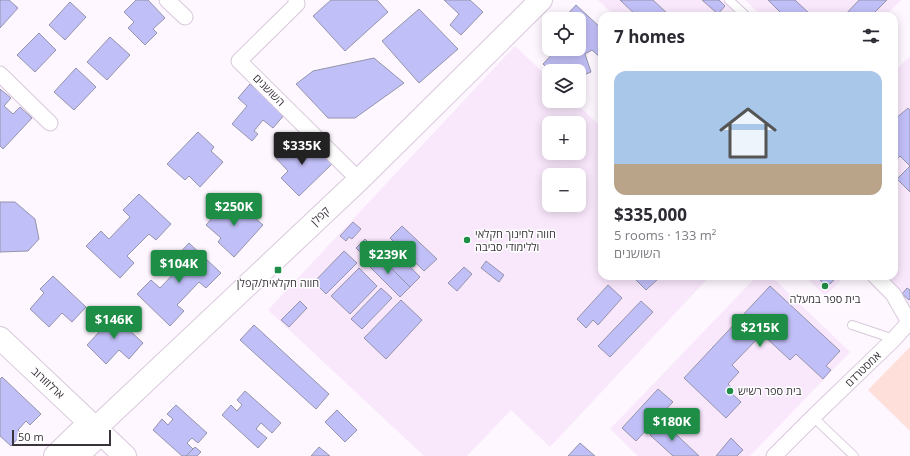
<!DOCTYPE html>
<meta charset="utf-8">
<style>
:root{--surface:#fff;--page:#f7f7f7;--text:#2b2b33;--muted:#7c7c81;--accent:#1e8d46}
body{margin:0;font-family:"Open Sans","Noto Sans Hebrew",sans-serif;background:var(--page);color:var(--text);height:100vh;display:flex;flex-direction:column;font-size:15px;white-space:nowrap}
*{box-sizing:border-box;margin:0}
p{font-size:13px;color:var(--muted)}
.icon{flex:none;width:22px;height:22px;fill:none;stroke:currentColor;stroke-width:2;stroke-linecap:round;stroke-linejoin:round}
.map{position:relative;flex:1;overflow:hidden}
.panel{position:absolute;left:598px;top:12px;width:300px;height:268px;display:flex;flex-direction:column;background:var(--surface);border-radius:12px;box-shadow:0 2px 10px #0003}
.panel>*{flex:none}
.buttons{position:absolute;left:542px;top:12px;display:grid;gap:8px}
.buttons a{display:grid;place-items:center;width:44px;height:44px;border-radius:8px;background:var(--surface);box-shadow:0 2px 10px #0003;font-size:20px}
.scale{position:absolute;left:12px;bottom:10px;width:99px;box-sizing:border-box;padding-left:4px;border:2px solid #39333a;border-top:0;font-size:11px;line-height:14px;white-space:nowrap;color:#39333a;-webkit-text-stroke:3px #fff;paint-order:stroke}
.price{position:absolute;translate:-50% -34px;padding:0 9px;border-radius:4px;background:var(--accent);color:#fff;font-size:13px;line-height:26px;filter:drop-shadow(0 1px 2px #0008)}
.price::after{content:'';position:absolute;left:50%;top:24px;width:12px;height:9px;margin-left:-6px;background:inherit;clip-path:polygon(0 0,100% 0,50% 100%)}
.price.current{background:#222;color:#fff}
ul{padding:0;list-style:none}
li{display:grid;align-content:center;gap:8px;height:212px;padding:0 16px}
li span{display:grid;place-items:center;height:124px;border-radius:12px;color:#555}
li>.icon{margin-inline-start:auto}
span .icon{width:72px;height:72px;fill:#fffc;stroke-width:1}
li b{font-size:17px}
h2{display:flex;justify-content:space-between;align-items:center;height:48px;padding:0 16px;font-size:17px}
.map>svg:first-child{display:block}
.built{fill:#f9e7fc;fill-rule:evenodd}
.green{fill:#ffdfda}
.building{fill:#c1bff7;stroke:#9494aa}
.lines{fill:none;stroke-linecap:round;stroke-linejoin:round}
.lane-casing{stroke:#d8c8db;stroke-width:10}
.street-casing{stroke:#d8c8db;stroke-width:17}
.secondary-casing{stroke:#d8c8db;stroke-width:24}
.lane{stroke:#fff;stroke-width:8}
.street{stroke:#fff;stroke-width:15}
.secondary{stroke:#fff;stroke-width:22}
.poi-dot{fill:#1e8d46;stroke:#fff;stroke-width:1.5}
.labels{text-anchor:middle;stroke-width:3;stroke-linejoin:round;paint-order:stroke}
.street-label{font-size:11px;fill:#39333a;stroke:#fff}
.poi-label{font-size:11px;fill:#39333a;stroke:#fff;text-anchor:start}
</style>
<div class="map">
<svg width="910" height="456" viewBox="0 0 910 456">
<rect width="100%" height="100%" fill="#fef7ff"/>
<g class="built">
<polygon points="598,0 722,0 734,11 729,16 615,16"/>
<polygon points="745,0 901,0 885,16 762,16"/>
<path d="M515 46 549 78V101H574L602 128V276H710L550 447 511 410 467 456H424L268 310ZM549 123H579V153H549ZM549 175H579V205H549Z"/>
<polygon points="910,56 910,305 881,276 894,276 894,72"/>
<polygon points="757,276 771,276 850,352 750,456 638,456 610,429"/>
<polygon points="805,276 845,276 825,296"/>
</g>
<polygon class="green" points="910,347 910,431 868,390"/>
<g class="building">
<polygon points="0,0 9,0 18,8 0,28"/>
<polygon points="136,0 148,0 165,18 153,29 157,33 145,45 128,28 134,22 124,12"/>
<polygon points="331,0 377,0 388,12 345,51 313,16"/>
<polygon points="444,0 470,0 483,12 461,35 450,25 459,14"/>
<polygon points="620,0 653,0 670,16 637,16"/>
<polygon points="702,0 719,0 725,6 718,14"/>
<polygon points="768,0 795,0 812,16 784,16"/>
<polygon points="859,0 887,0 871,16 844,16"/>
<polygon points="70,2 86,17 65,40 49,25"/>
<polygon points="576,5 602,29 602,59 592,50 585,54 591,72 579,77 579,71 551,71 543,64 556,50 555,49 579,49 579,19 563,19"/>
<polygon points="419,9 458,49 419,83 382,41"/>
<polygon points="39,33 56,50 35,72 17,55"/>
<polygon points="110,37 130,55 107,80 87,62"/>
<polygon points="374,58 404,83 355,118 328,118 296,84 313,71"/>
<polygon points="76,68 96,87 74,110 54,92"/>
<polygon points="250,84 285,114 273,128 263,120 254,131 258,134 252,141 232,124 247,106 238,98"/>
<polygon points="0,89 11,98 4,106 13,114 20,107 32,118 3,149 0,146"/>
<polygon points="908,108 910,110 910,166 900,156 895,161 894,160 894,120"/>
<polygon points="198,132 214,147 211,151 223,162 200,187 189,176 185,180 167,164"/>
<polygon points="293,139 307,153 316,145 333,163 299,196 281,178 288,171 275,157"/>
<polygon points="910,166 910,192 897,179"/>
<polygon points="139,194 171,224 156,240 149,234 127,256 134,263 120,278 86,246 101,231 109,239 130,217 123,210"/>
<polygon points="229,199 245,213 247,211 263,225 234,257 218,242 221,238 206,225"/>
<polygon points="0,202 15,202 35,219 39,239 28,251 0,252"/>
<polygon points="353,222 361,229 352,239 349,237 346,241 340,236"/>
<polygon points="402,226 437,259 424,271 390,238"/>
<polygon points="365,239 372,246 363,255 356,248"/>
<polygon points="189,243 221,273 206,288 199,282 179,303 177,305 184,311 170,326 137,294 151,280 160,288 181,266 174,259"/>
<polygon points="387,243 420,277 410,287 376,253"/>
<polygon points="344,251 357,263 326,294 314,282"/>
<polygon points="376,253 410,287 400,297 366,263"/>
<polygon points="486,261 504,275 499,282 481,268"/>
<polygon points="464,267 472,274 457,291 448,283"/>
<polygon points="359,268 377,286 350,314 331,296"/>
<polygon points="53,276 86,307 72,322 62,313 49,327 30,309 44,293 40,289"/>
<polygon points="632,276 657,276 659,278 646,290"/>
<polygon points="816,276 838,276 827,287"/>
<polygon points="608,285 622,298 598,325 593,320 586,328 577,319"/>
<polygon points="770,286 840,351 826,366 831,370 823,379 796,354 790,360 762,334 732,365 739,372 728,384 733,389 730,392 741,402 726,418 684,378"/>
<polygon points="381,288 392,298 362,329 351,319"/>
<polygon points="907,288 910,290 910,299 909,300 902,294"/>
<polygon points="401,300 422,320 386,359 364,338"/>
<polygon points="300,301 307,308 289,327 281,320"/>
<polygon points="641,301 653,312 610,357 598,346"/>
<polygon points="110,312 143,343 129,359 119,350 106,364 87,345 101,330 97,326"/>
<polygon points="254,325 329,394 316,409 240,340"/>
<polygon points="2,377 41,414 30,425 26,421 18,430 22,434 11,446 0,436 0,379"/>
<polygon points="658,389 673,402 636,441 622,428"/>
<polygon points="245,391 281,423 272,433 261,423 256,429 267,438 258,448 222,415 231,405 237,411 242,405 237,400"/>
<polygon points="176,405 207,433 198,443 192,438 187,443 193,449 186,456 182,456 153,430 162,419 168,425 173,419 167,414"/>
<polygon points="337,410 357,430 345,442 325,422"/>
<polygon points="662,421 699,456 673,456 650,435"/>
<polygon points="731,438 743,450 737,456 716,456"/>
<polygon points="580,443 595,456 568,456"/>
<polygon points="195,447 201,452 197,456 186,456"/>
<polygon points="319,447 330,456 311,456"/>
</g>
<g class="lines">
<g class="lane-casing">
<g id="lane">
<polyline points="729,0 746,16"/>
<polyline points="852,325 894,339"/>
<polyline points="813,417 854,456"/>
</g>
</g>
<g class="street-casing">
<g id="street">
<polyline points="167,0 185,17"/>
<polyline points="296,0 297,4 239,61 359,180"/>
<polyline points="0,74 50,123"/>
<polyline points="774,456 813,417 894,339 909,322 893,294 875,276"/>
</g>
</g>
<g class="secondary-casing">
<g id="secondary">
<polyline points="0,338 125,456"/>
<polyline points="55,456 85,427 96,428"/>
<polyline points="77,456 96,438 96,428 359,180 541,0"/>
</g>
</g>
<use href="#lane" class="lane"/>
<use href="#street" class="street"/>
<use href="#secondary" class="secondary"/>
</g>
<g class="poi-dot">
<circle cx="467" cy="240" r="4"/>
<rect x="274" y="266" width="8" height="8" rx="2"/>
<circle cx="825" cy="286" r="4"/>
<circle cx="730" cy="391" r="4"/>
</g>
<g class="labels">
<g class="street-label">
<text transform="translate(269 90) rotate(45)" y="4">השושנים</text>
<text transform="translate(320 216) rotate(-44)" y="4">קפלן</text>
<text transform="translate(863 369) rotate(-44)" y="4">אמסטרדם</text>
<text transform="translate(48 383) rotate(43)" y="4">ארלוזורוב</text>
</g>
<g class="poi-label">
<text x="475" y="238">חווה לחינוך חקלאי<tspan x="475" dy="13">וללימודי סביבה</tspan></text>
<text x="278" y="287" text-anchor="middle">חווה חקלאית/קפלן</text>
<text x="825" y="303" text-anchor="middle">בית ספר במעלה</text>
<text x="738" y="395">בית ספר רשיש</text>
</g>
</g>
</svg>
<div class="buttons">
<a><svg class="icon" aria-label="locate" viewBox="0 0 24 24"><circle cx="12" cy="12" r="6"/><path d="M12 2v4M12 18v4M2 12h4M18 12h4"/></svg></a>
<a><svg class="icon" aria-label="layers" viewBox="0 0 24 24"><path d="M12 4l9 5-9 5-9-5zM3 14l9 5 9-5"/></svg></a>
<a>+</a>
<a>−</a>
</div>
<div class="scale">50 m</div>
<b class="price current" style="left:302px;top:166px">$335K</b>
<b class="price" style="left:234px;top:227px">$250K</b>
<b class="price" style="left:388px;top:275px">$239K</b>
<b class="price" style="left:179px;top:284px">$104K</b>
<b class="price" style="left:114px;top:340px">$146K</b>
<b class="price" style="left:760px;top:348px">$215K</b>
<b class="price" style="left:672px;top:442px">$180K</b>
<section class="panel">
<h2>7 homes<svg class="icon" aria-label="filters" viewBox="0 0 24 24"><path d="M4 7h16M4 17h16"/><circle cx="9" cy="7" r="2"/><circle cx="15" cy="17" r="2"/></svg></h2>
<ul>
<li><span style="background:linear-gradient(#a9c7e8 75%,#b9a48a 0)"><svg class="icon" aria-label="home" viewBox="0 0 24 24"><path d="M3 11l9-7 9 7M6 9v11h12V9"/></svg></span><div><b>$335,000</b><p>5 rooms · 133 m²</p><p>השושנים</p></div></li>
</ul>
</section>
</div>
